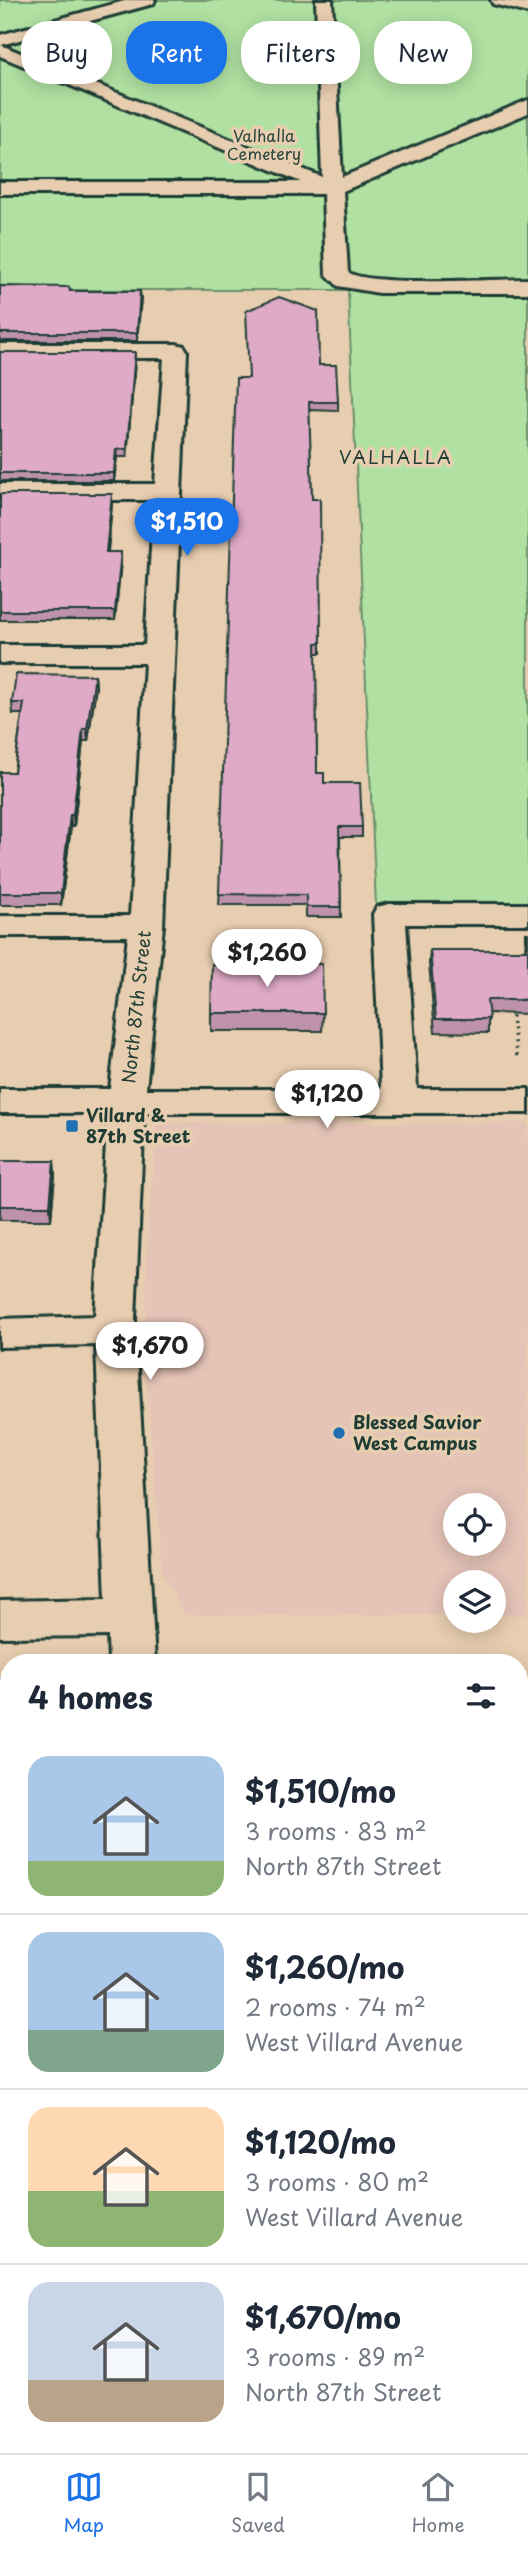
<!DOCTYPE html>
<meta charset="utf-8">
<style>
:root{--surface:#fff;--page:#f6f6f7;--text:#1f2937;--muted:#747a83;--line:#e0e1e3;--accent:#1a73e8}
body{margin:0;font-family:"Playpen Sans",sans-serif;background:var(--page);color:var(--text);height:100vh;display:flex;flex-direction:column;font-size:26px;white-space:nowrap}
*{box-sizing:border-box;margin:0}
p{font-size:23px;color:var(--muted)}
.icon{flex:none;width:38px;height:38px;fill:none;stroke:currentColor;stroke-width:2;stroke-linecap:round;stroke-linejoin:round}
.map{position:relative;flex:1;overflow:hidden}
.drawer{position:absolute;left:0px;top:1654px;width:528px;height:800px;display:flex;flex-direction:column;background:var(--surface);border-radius:28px 28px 0 0;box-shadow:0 4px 18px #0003}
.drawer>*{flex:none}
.hud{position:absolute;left:21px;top:21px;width:486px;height:63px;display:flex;gap:14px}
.tools{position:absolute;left:443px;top:1493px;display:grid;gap:14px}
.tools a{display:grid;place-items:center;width:63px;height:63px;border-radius:50%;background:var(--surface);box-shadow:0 4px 18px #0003;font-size:35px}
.price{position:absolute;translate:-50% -60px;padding:0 16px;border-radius:24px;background:#fff;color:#222;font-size:23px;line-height:46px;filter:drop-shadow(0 2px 4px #0008)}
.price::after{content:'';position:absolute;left:50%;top:42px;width:21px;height:16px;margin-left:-10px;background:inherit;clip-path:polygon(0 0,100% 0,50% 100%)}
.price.on{background:var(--accent);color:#fff}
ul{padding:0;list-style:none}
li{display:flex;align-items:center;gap:21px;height:175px;padding:0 28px}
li+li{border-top:2px solid var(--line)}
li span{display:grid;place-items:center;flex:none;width:196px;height:140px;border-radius:21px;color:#555}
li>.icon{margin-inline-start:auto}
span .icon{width:84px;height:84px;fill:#fffc;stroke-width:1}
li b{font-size:30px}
h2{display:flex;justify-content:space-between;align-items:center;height:84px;padding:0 28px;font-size:30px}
.chip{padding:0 24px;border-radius:28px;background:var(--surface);box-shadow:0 4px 18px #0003;font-size:24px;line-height:63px}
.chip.on{background:var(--accent);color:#fff}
.tabs{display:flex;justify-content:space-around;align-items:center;height:98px;border-top:2px solid var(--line);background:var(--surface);font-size:19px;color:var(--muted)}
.tabs a{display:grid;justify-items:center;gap:4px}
.tabs .on{color:var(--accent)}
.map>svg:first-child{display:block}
.built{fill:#e5c3b7;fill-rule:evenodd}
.green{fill:#b0e1a2;stroke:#688f6b;stroke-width:2}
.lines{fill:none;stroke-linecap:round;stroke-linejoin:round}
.minor-casing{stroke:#1f3d34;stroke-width:6}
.path{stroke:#1f3d34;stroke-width:3.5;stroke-dasharray:2 4.5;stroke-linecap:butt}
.minor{fill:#e8ceb0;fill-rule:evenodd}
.wall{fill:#bf92ab;stroke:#1f3d34;stroke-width:2}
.shaded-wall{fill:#9b778b;stroke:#1f3d34;stroke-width:2}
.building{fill:#deaac7;stroke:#1f3d34;stroke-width:2}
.poi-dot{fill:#1f6fb2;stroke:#e8ceb0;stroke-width:2.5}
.labels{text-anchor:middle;stroke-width:7;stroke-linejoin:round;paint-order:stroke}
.far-park-label{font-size:16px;fill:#26453a;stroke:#e8ceb0}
.far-quarter-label{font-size:18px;letter-spacing:2px;fill:#1f3d34;stroke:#e8ceb0}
.street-label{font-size:18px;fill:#1f3d34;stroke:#e8ceb0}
.poi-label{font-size:18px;font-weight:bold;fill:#1f3d34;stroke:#e8ceb0;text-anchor:start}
</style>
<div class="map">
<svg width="528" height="2453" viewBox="0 0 528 2453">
<rect width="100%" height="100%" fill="#e8ceb0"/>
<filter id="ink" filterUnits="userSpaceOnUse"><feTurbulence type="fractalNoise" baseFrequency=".0143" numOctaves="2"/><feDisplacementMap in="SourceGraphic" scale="14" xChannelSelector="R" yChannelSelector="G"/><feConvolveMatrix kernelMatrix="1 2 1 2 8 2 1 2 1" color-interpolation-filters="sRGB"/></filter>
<g filter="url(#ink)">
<g class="built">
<path d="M157 1123H528V1615H494V1582H455V1615H184L162 1571 145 1361 147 1240ZM455 1505H494V1544H455Z"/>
<polygon points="9,2375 9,2445 178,2445 179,2453 0,2453 0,2376"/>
</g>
<g class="green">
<polygon points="0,0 528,0 528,905 376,905 348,290 0,290"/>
<polygon points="528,2296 528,2453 179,2453 178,2445 520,2445 520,2297"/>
</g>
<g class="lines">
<g class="minor-casing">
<g id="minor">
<path d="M128 0H155L153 4 1 45 322 177 316 0H332L342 177 528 100V113L343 191 348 272C367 287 496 279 528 279V293H379L338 286 326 274 323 194H0V182H301L0 56V35Z"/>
<polygon points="491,0 528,3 528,13 493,4"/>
<polygon points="0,344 176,344 184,346 187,351 163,926 146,1089 381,1089 373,914 377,907 389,904 528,904 528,924 406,924 417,1089 528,1089 528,1113 144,1113 135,1319 155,1662 109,1662 108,1636 0,1637 0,1601 106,1599 96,1345 0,1347 0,1319 95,1316 108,1113 0,1113 0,1089 110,1089 128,936 0,936 0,916 130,916 145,663 0,663 0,645 145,645 154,500 0,500 0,484 155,484 164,358 0,358"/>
<polygon points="528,2220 528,2276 520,2277 520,2221"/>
<polygon points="9,2270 9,2328 0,2329 0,2271"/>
</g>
</g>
<polyline class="path" points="511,1009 517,1057"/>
<use href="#minor" class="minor"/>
</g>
<g class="wall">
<polygon points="0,286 70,291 141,298 137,341 0,341"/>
<polygon points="0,352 135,352 135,361 127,457 117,457 114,481 0,481"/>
<polygon points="319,365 338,402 338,411 309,410 312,499 321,643 321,653 316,653 317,773 324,783 362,827 362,837 340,837 341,917 306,917 306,905 219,905 248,378"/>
<polygon points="0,494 112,503 108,552 121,561 115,620 0,620"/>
<polygon points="95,675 96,687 88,741 83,741 74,826 71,826 61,905 0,905 0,772 14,772 22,714 13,714 12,703"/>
<polygon points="526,933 528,933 528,1014 488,1013 488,1033 435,1032 429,963 430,950 525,950"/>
<polygon points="211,1013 323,1013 322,1031 211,1031"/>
<polygon points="0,1161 54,1161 55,1175 51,1220 0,1220"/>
<rect x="0" y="1678" width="9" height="472"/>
</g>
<g class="shaded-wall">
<polygon points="140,291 141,298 137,341 137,333"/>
<polygon points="135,352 135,361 127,457 127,449"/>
<polygon points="116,449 117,457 114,481 114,473"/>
<polygon points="112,494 112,503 107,561 106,552"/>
<polygon points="121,552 121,561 115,620 115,611"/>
<polygon points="95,675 96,687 88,741 87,729"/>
<polygon points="83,729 83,741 74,826 73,815"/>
<polygon points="70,815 71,826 61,905 61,893"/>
<polygon points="54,1161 55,1175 51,1220 50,1206"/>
</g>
<g class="building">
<polygon points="0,286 69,287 70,291 140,291 137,333 0,333"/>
<polygon points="279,297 318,311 319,365 336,365 338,402 309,402 312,499 320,499 321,643 316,643 317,773 324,773 324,783 360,783 362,827 339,827 341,907 306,907 306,895 219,894 236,378 249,378 246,311"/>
<polygon points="0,352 135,352 127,449 116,449 114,473 0,473"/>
<polygon points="0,494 112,494 106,552 121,552 115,611 0,611"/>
<polygon points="16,674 95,675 87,729 83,729 73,815 70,815 61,893 0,893 0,772 14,772 24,703 12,703"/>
<polygon points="526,933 528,933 528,1000 487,1000 489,1019 436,1019 430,950 528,950"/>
<polygon points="212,964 322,964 323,1013 211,1013"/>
<polygon points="0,1161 54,1161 50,1206 0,1206"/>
<polygon points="0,1678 9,1678 9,2128 0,2129"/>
</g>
</g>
<g class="poi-dot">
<rect x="65" y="1119" width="14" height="14" rx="3.5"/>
<circle cx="339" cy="1433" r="7"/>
</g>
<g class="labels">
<g class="far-park-label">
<text x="264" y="142">Valhalla<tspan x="264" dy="18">Cemetery</tspan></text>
</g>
<g class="far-quarter-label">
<text x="396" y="464">VALHALLA</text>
</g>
<g class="street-label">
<text transform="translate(137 1007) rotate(-84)" y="6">North 87th Street</text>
</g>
<g class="poi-label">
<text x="86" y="1122">Villard &amp;<tspan x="86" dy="21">87th Street</tspan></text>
<text x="353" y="1429">Blessed Savior<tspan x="353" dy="21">West Campus</tspan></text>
</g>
</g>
</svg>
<div class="tools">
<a><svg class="icon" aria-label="locate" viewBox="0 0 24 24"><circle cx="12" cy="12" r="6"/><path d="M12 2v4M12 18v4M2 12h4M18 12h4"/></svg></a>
<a><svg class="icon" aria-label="layers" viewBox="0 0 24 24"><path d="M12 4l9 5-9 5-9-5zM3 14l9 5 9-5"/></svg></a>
</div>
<b class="price on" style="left:187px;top:558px">$1,510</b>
<b class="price" style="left:267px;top:989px">$1,260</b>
<b class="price" style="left:327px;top:1130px">$1,120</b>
<b class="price" style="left:150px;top:1382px">$1,670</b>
<div class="hud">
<a class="chip">Buy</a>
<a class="chip on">Rent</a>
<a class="chip">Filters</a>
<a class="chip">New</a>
</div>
<section class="drawer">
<h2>4 homes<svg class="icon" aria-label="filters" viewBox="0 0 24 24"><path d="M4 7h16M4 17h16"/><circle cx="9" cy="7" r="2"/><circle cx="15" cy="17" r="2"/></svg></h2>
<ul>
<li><span style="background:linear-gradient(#a9c7e8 75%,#8fb573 0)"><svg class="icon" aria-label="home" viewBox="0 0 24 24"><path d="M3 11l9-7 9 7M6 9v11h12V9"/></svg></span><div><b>$1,510/mo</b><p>3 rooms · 83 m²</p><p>North 87th Street</p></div></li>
<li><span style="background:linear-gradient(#a9c7e8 70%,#7fa58c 0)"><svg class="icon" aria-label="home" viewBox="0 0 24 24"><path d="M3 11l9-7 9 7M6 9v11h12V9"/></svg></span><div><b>$1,260/mo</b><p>2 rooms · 74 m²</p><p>West Villard Avenue</p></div></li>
<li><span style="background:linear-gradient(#ffd9b3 60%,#8fb573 0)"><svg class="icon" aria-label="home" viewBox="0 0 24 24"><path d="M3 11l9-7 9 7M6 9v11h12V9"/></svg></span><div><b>$1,120/mo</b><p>3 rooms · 80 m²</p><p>West Villard Avenue</p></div></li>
<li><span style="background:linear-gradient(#c9d6e8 70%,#b9a48a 0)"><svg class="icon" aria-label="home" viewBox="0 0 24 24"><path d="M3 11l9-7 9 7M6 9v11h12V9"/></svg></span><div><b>$1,670/mo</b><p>3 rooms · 89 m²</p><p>North 87th Street</p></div></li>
</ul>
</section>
</div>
<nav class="tabs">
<a class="on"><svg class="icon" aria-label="map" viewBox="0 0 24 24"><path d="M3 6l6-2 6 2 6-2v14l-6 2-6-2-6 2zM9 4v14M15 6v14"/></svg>Map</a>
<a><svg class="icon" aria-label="saved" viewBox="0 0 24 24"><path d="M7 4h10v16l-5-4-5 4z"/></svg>Saved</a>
<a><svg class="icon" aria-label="home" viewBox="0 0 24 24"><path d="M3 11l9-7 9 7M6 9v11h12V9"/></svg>Home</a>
</nav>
